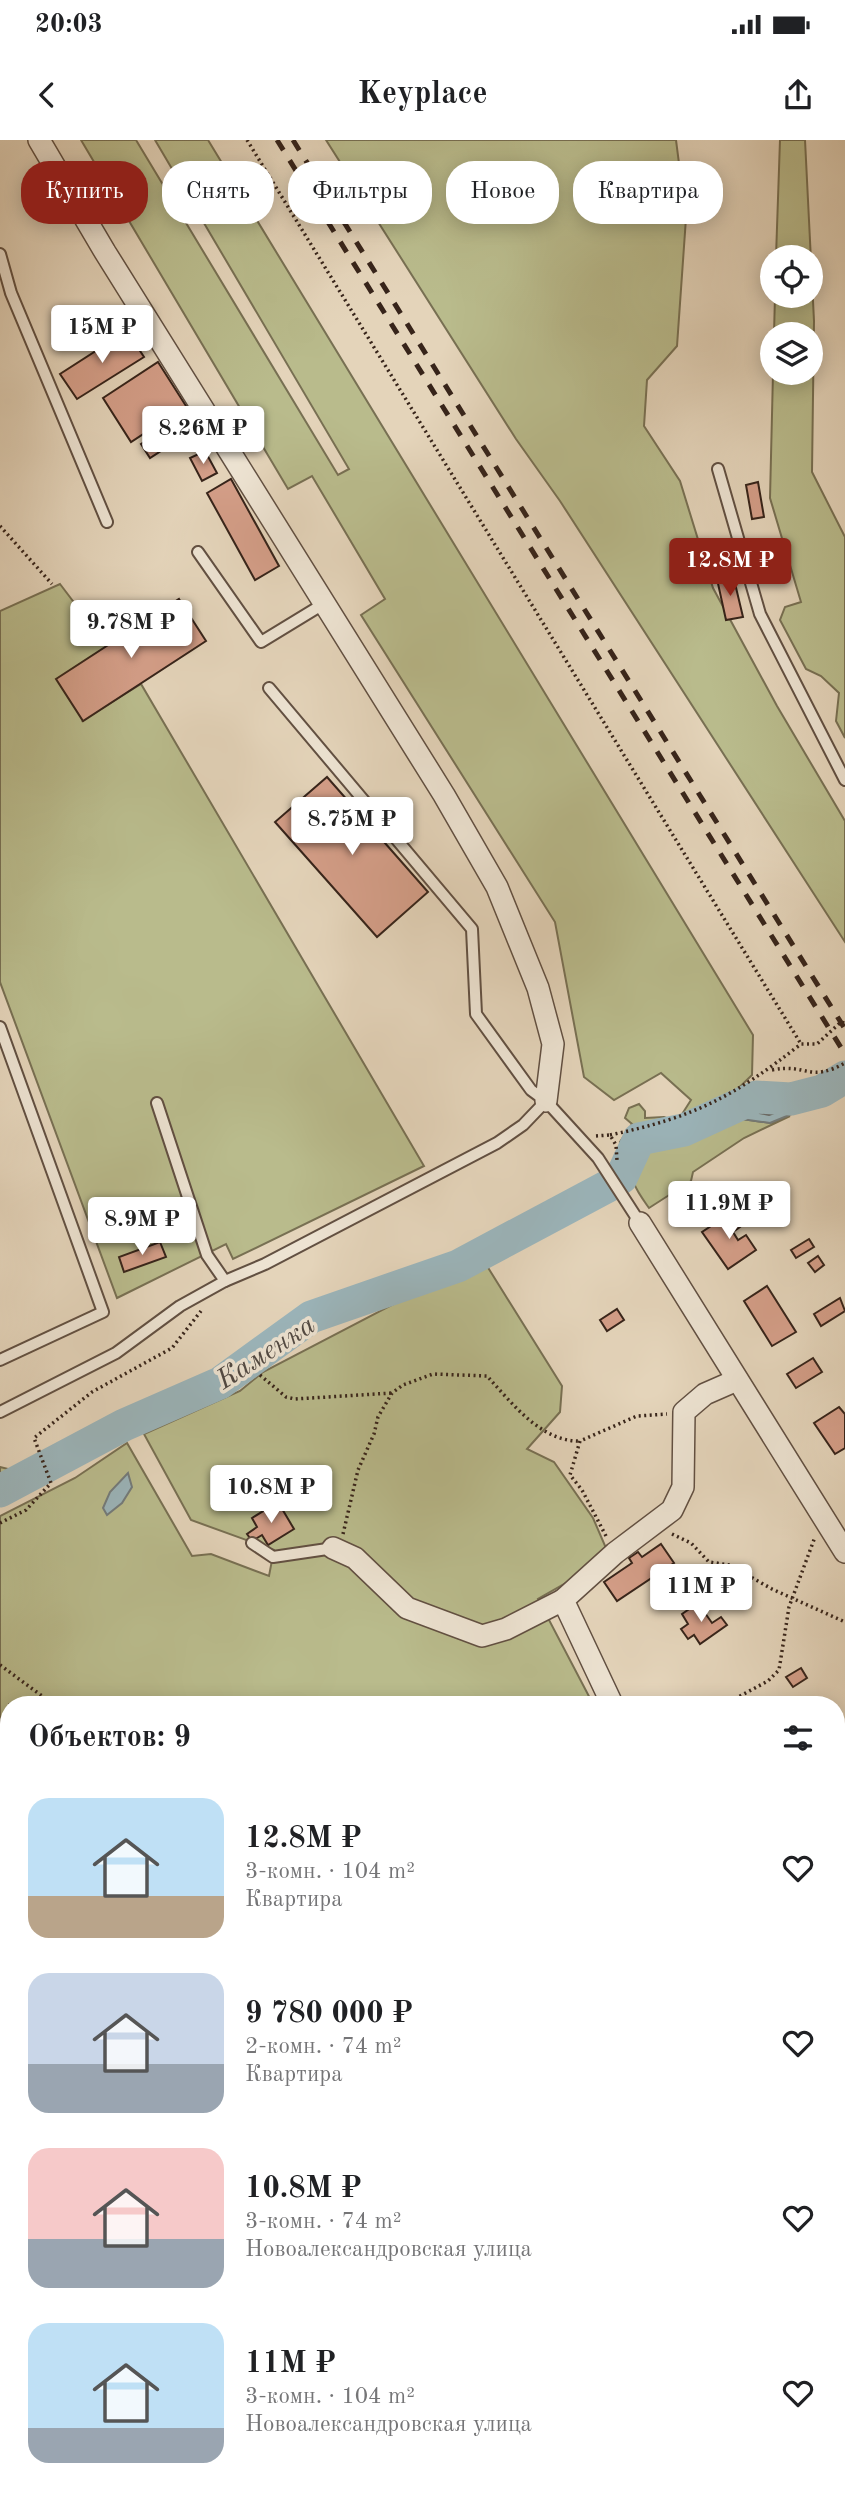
<!DOCTYPE html>
<html lang="ru">
<meta charset="utf-8">
<style>
:root{--surface:#fff;--page:#f2f2f2;--text:#202124;--muted:#757577;--accent:#8f2418}
body{margin:0;font-family:"Old Standard TT",serif;background:var(--page);color:var(--text);height:100vh;display:flex;flex-direction:column;font-size:26px;white-space:nowrap}
*{box-sizing:border-box;margin:0}
p{font-size:23px;color:var(--muted)}
.icon{flex:none;width:38px;height:38px;fill:none;stroke:currentColor;stroke-width:2;stroke-linecap:round;stroke-linejoin:round}
.map{position:relative;flex:1;overflow:hidden}
.side{position:absolute;left:0px;top:1556px;width:845px;height:800px;display:flex;flex-direction:column;background:var(--surface);border-radius:28px 28px 0 0;box-shadow:0 4px 18px #0003}
.side>*{flex:none}
.guide{position:absolute;left:21px;top:21px;width:803px;height:63px;display:flex;gap:14px}
.buttons{position:absolute;left:760px;top:105px;display:grid;gap:14px}
.buttons a{display:grid;place-items:center;width:63px;height:63px;border-radius:50%;background:var(--surface);box-shadow:0 4px 18px #0003;font-size:35px}
.price{position:absolute;translate:-50% -60px;padding:0 16px;border-radius:7px;background:#fff;color:#222;font-size:23px;line-height:46px;filter:drop-shadow(0 2px 4px #0008)}
.price::after{content:'';position:absolute;left:50%;top:42px;width:21px;height:16px;margin-left:-10px;background:inherit;clip-path:polygon(0 0,100% 0,50% 100%)}
.price.selected{background:var(--accent);color:#fff}
ul{padding:0;list-style:none}
li{display:flex;align-items:center;gap:21px;height:175px;padding:0 28px}
li span{display:grid;place-items:center;flex:none;width:196px;height:140px;border-radius:21px;color:#555}
li>.icon{margin-inline-start:auto}
span .icon{width:84px;height:84px;fill:#fffc;stroke-width:1}
li b{font-size:30px}
h2{display:flex;justify-content:space-between;align-items:center;height:84px;padding:0 28px;font-size:30px}
.pill{padding:0 24px;border-radius:28px;background:var(--surface);box-shadow:0 4px 18px #0003;font-size:24px;line-height:63px}
.pill.selected{background:var(--accent);color:#fff}
.status{display:flex;justify-content:space-between;align-items:center;height:49px;padding:0 35px;background:var(--surface);direction:ltr}
.status svg{height:19px;fill:currentColor}
header{display:flex;justify-content:space-between;align-items:center;height:91px;padding:0 28px;background:var(--surface);font-size:32px;font-weight:600}
.map>svg:first-child{display:block}
.green{fill:#b9bb8c;stroke:#787053;stroke-width:2}
.water{fill:#9bb5bb;stroke:#737b7b;stroke-width:2}
.lines{fill:none;stroke-linecap:round;stroke-linejoin:round}
.shore{stroke:#696c6a;stroke-width:2}
.river{stroke:#9bb5bb;stroke-width:33}
.building{fill:#d49e88;stroke:#37241a;stroke-width:2}
.service-casing{stroke:#625042;stroke-width:14}
.minor-casing{stroke:#625042;stroke-width:24}
.path{stroke:#37241a;stroke-width:3.5;stroke-dasharray:2 3.5;stroke-linecap:butt}
.service{stroke:#ede3d2;stroke-width:10}
.minor{stroke:#ede3d2;stroke-width:21}
.rail{stroke:#37241a;stroke-width:5;stroke-dasharray:12 12;stroke-linecap:butt}
.labels{text-anchor:middle;stroke-width:7;stroke-linejoin:round;paint-order:stroke}
.water-label{font-size:28px;font-style:italic;fill:#504842;stroke:#ede3d2}
</style>
<div class="status"><b>20:03</b><svg viewBox="0 0 49 12"><path d="M0 12V9h3v3zM5 12V6h3v6zM10 12V3h3v9zM15 12V0h3v12zM26 1h20v11H26zM47 4h2v5h-2z"/></svg></div>
<header><svg class="icon" aria-label="back" viewBox="0 0 24 24"><path d="M15 5l-7 7 7 7"/></svg>Keyplace<svg class="icon" aria-label="share" viewBox="0 0 24 24"><path d="M12 15V3M7 8l5-5 5 5M5 13v7h14v-7"/></svg></header>
<div class="map">
<svg width="845" height="2354" viewBox="0 0 845 2354">
<rect width="100%" height="100%" fill="#e4d4ba"/>
<filter id="stains"><feTurbulence type="fractalNoise" baseFrequency=".00286" numOctaves="4"/><feColorMatrix values="0 0 0 0 .2 0 0 0 0 .09 0 0 0 0 .02 0 0 0 .5 -.17"/></filter>
<radialGradient id="worn" r=".72"><stop offset=".6" stop-color="#630" stop-opacity="0"/><stop offset="1" stop-color="#630" stop-opacity=".3"/></radialGradient>
<g class="green">
<path d="M81 0H136L338 335 349 329 155 0H208L753 895 752 935 721 965V976L770 983 790 976 744 998 693 1032 691 1041 649 1068C637 1051 627 1039 634 1017L620 1002 632 984 625 978 629 968 639 964 645 971V978L664 977 677 982 691 960 661 933 614 960 584 937 555 782 361 475 385 459 312 336 288 349Z"/>
<polygon points="326,0 676,0 686,78 677,206 647,240 644,286 680,341 713,448 777,566 845,681 845,802 560,361 516,299"/>
<polygon points="780,0 805,0 814,181 812,332 845,397 845,598 836,581 839,553 821,536 806,529 780,480 785,467 801,462 770,358 773,233 810,233 810,194 774,194 775,156 810,156 810,117 776,117"/>
<polygon points="60,444 107,506 83,580 141,544 424,1026 233,1119 226,1104 117,1158 0,842 0,471"/>
<polygon points="482,1118 562,1246 560,1272 527,1309 554,1322 593,1378 606,1408 578,1436 538,1459 593,1564 9,1564 9,2347 619,2347 611,2354 0,2354 0,1376 75,1338 127,1303 192,1416 211,1414 269,1436 274,1410 191,1380 144,1294 240,1251 263,1232"/>
<polygon points="0,1327 32,1335 0,1351"/>
<polygon points="845,2168 845,2211 837,2221 837,2175"/>
<polygon points="646,2347 795,2347 800,2354 638,2354"/>
</g>
<g class="water">
<polygon points="845,929 843,953 770,983 721,976 731,959 799,944"/>
<polygon points="128,1333 132,1347 122,1363 107,1375 103,1368 110,1352"/>
</g>
<g class="lines">
<path class="shore" d="M845 936C810 951 773 954 737 965L735 968 769 975 845 946"/>
<g class="river">
<polyline points="621,1038 639,999 684,990 756,957 791,959 822,951 845,937"/>
<polyline points="0,1351 124,1285 220,1243 311,1177 458,1126 610,1045"/>
</g>
</g>
<g class="building">
<polygon points="127,191 144,217 77,259 60,234"/>
<polygon points="158,222 186,266 131,302 103,258"/>
<polygon points="178,280 187,294 150,318 141,304"/>
<polygon points="205,311 217,333 202,341 190,318"/>
<polygon points="231,339 279,426 255,440 207,353"/>
<polygon points="758,342 764,377 752,379 746,345"/>
<polygon points="733,435 743,477 726,480 717,439"/>
<polygon points="179,459 206,501 83,581 56,539"/>
<polygon points="327,637 428,752 377,797 275,682"/>
<polygon points="731,1073 740,1087 733,1092 738,1100 746,1095 756,1110 728,1129 702,1092"/>
<polygon points="809,1099 814,1107 796,1118 791,1110"/>
<polygon points="160,1102 166,1117 124,1132 119,1117"/>
<polygon points="818,1116 824,1125 815,1132 808,1123"/>
<polygon points="767,1146 796,1192 772,1206 744,1161"/>
<polygon points="840,1158 845,1171 821,1186 814,1174"/>
<polygon points="617,1169 624,1180 607,1191 600,1180"/>
<polygon points="813,1218 822,1232 796,1248 787,1234"/>
<polygon points="839,1267 845,1274 845,1308 835,1314 814,1283"/>
<polygon points="278,1362 294,1389 268,1405 262,1395 252,1401 247,1394 257,1387 252,1378"/>
<polygon points="661,1404 674,1423 617,1461 604,1442 632,1423 629,1418 638,1412 642,1417"/>
<polygon points="698,1463 712,1483 721,1477 727,1485 700,1504 694,1495 688,1499 681,1489 688,1484 682,1474"/>
<polygon points="801,1528 807,1538 793,1547 786,1537"/>
<polygon points="845,2040 845,2075 836,2059 836,2045"/>
</g>
<g class="lines">
<g class="service-casing">
<g id="service">
<polyline points="0,114 11,153 107,382"/>
<polyline points="718,329 760,474 845,640"/>
<polyline points="198,412 261,502 325,463"/>
<polyline points="269,548 472,789 476,874 531,950 546,961 598,1018 640,1083"/>
<polyline points="0,887 103,1172 0,1220"/>
<polyline points="157,963 207,1115 225,1141"/>
<polyline points="0,1272 116,1213 180,1166 225,1141 265,1124 497,1003 523,985 546,961"/>
<polyline points="252,1403 273,1417 334,1408"/>
</g>
</g>
<g class="minor-casing">
<g id="minor">
<polyline points="39,0 105,112 444,655 497,747 538,848 553,904 546,961"/>
<polyline points="640,1083 845,1412"/>
<polyline points="333,1408 355,1418 407,1468 482,1496 506,1489 563,1460"/>
<polyline points="612,1564 563,1460 615,1413 672,1370 683,1347 684,1272 705,1254 737,1240"/>
<polyline points="836,1913 845,1925"/>
</g>
</g>
<g class="path">
<polyline points="247,0 801,904"/>
<polyline points="0,386 52,444"/>
<path d="M772 930C807 923 809 943 845 923"/>
<path d="M610 995C695 977 733 957 801 904H817L841 882 845 883"/>
<polyline points="596,996 610,995 616,1005 617,1020"/>
<polyline points="260,1235 286,1257 295,1259 392,1253"/>
<polyline points="0,1383 26,1370 51,1343 34,1298 92,1252 172,1208 201,1171"/>
<path d="M343 1394 358 1330 374 1294 378 1277 392 1253 403 1245 433 1234 487 1236C512 1263 541 1302 580 1301"/>
<polyline points="672,1394 691,1403 709,1422 730,1425 772,1449 845,1482"/>
<polyline points="606,1396 582,1350 570,1335 580,1301 637,1276 667,1274"/>
<polyline points="0,1525 53,1564"/>
<polyline points="725,1564 768,1541 779,1530 789,1467 815,1397"/>
<polyline points="0,1733 9,1735"/>
<polyline points="836,2167 845,2160"/>
<polyline points="0,2239 9,2238"/>
<polyline points="0,2246 9,2253"/>
<polyline points="15,2354 16,2347"/>
</g>
<use href="#service" class="service"/>
<use href="#minor" class="minor"/>
<g class="rail">
<polyline points="277,0 845,914"/>
<polyline points="293,0 845,889"/>
<polyline points="836,2161 845,2154"/>
<polyline points="625,2354 632,2347"/>
</g>
</g>
<g class="labels">
<g class="water-label">
<text transform="translate(265 1211) rotate(-33)" y="10">Каменка</text>
</g>
</g>
<rect width="100%" height="100%" filter="url(#stains)"/>
<rect width="100%" height="100%" fill="url(#worn)"/>
</svg>
<div class="buttons">
<a><svg class="icon" aria-label="locate" viewBox="0 0 24 24"><circle cx="12" cy="12" r="6"/><path d="M12 2v4M12 18v4M2 12h4M18 12h4"/></svg></a>
<a><svg class="icon" aria-label="layers" viewBox="0 0 24 24"><path d="M12 4l9 5-9 5-9-5zM3 14l9 5 9-5"/></svg></a>
</div>
<b class="price" style="left:102px;top:225px">15M ₽</b>
<b class="price" style="left:203px;top:326px">8.26M ₽</b>
<b class="price selected" style="left:730px;top:458px">12.8M ₽</b>
<b class="price" style="left:131px;top:520px">9.78M ₽</b>
<b class="price" style="left:352px;top:717px">8.75M ₽</b>
<b class="price" style="left:729px;top:1101px">11.9M ₽</b>
<b class="price" style="left:142px;top:1117px">8.9M ₽</b>
<b class="price" style="left:271px;top:1385px">10.8M ₽</b>
<b class="price" style="left:701px;top:1484px">11M ₽</b>
<div class="guide">
<a class="pill selected">Купить</a>
<a class="pill">Снять</a>
<a class="pill">Фильтры</a>
<a class="pill">Новое</a>
<a class="pill">Квартира</a>
</div>
<section class="side">
<h2>Объектов: 9<svg class="icon" aria-label="filters" viewBox="0 0 24 24"><path d="M4 7h16M4 17h16"/><circle cx="9" cy="7" r="2"/><circle cx="15" cy="17" r="2"/></svg></h2>
<ul>
<li><span style="background:linear-gradient(#bfe0f5 70%,#b9a48a 0)"><svg class="icon" aria-label="home" viewBox="0 0 24 24"><path d="M3 11l9-7 9 7M6 9v11h12V9"/></svg></span><div><b>12.8M ₽</b><p>3-комн. · 104 m²</p><p>Квартира</p></div><svg class="icon" aria-label="heart" viewBox="0 0 24 24"><path d="M12 20l-8-8c-3-5 5-10 8-4 3-6 11-1 8 4z"/></svg></li>
<li><span style="background:linear-gradient(#c9d6e8 65%,#9aa5b1 0)"><svg class="icon" aria-label="home" viewBox="0 0 24 24"><path d="M3 11l9-7 9 7M6 9v11h12V9"/></svg></span><div><b>9 780 000 ₽</b><p>2-комн. · 74 m²</p><p>Квартира</p></div><svg class="icon" aria-label="heart" viewBox="0 0 24 24"><path d="M12 20l-8-8c-3-5 5-10 8-4 3-6 11-1 8 4z"/></svg></li>
<li><span style="background:linear-gradient(#f6c9c9 65%,#9aa5b1 0)"><svg class="icon" aria-label="home" viewBox="0 0 24 24"><path d="M3 11l9-7 9 7M6 9v11h12V9"/></svg></span><div><b>10.8M ₽</b><p>3-комн. · 74 m²</p><p>Новоалександровская улица</p></div><svg class="icon" aria-label="heart" viewBox="0 0 24 24"><path d="M12 20l-8-8c-3-5 5-10 8-4 3-6 11-1 8 4z"/></svg></li>
<li><span style="background:linear-gradient(#bfe0f5 75%,#9aa5b1 0)"><svg class="icon" aria-label="home" viewBox="0 0 24 24"><path d="M3 11l9-7 9 7M6 9v11h12V9"/></svg></span><div><b>11M ₽</b><p>3-комн. · 104 m²</p><p>Новоалександровская улица</p></div><svg class="icon" aria-label="heart" viewBox="0 0 24 24"><path d="M12 20l-8-8c-3-5 5-10 8-4 3-6 11-1 8 4z"/></svg></li>
</ul>
</section>
</div>
